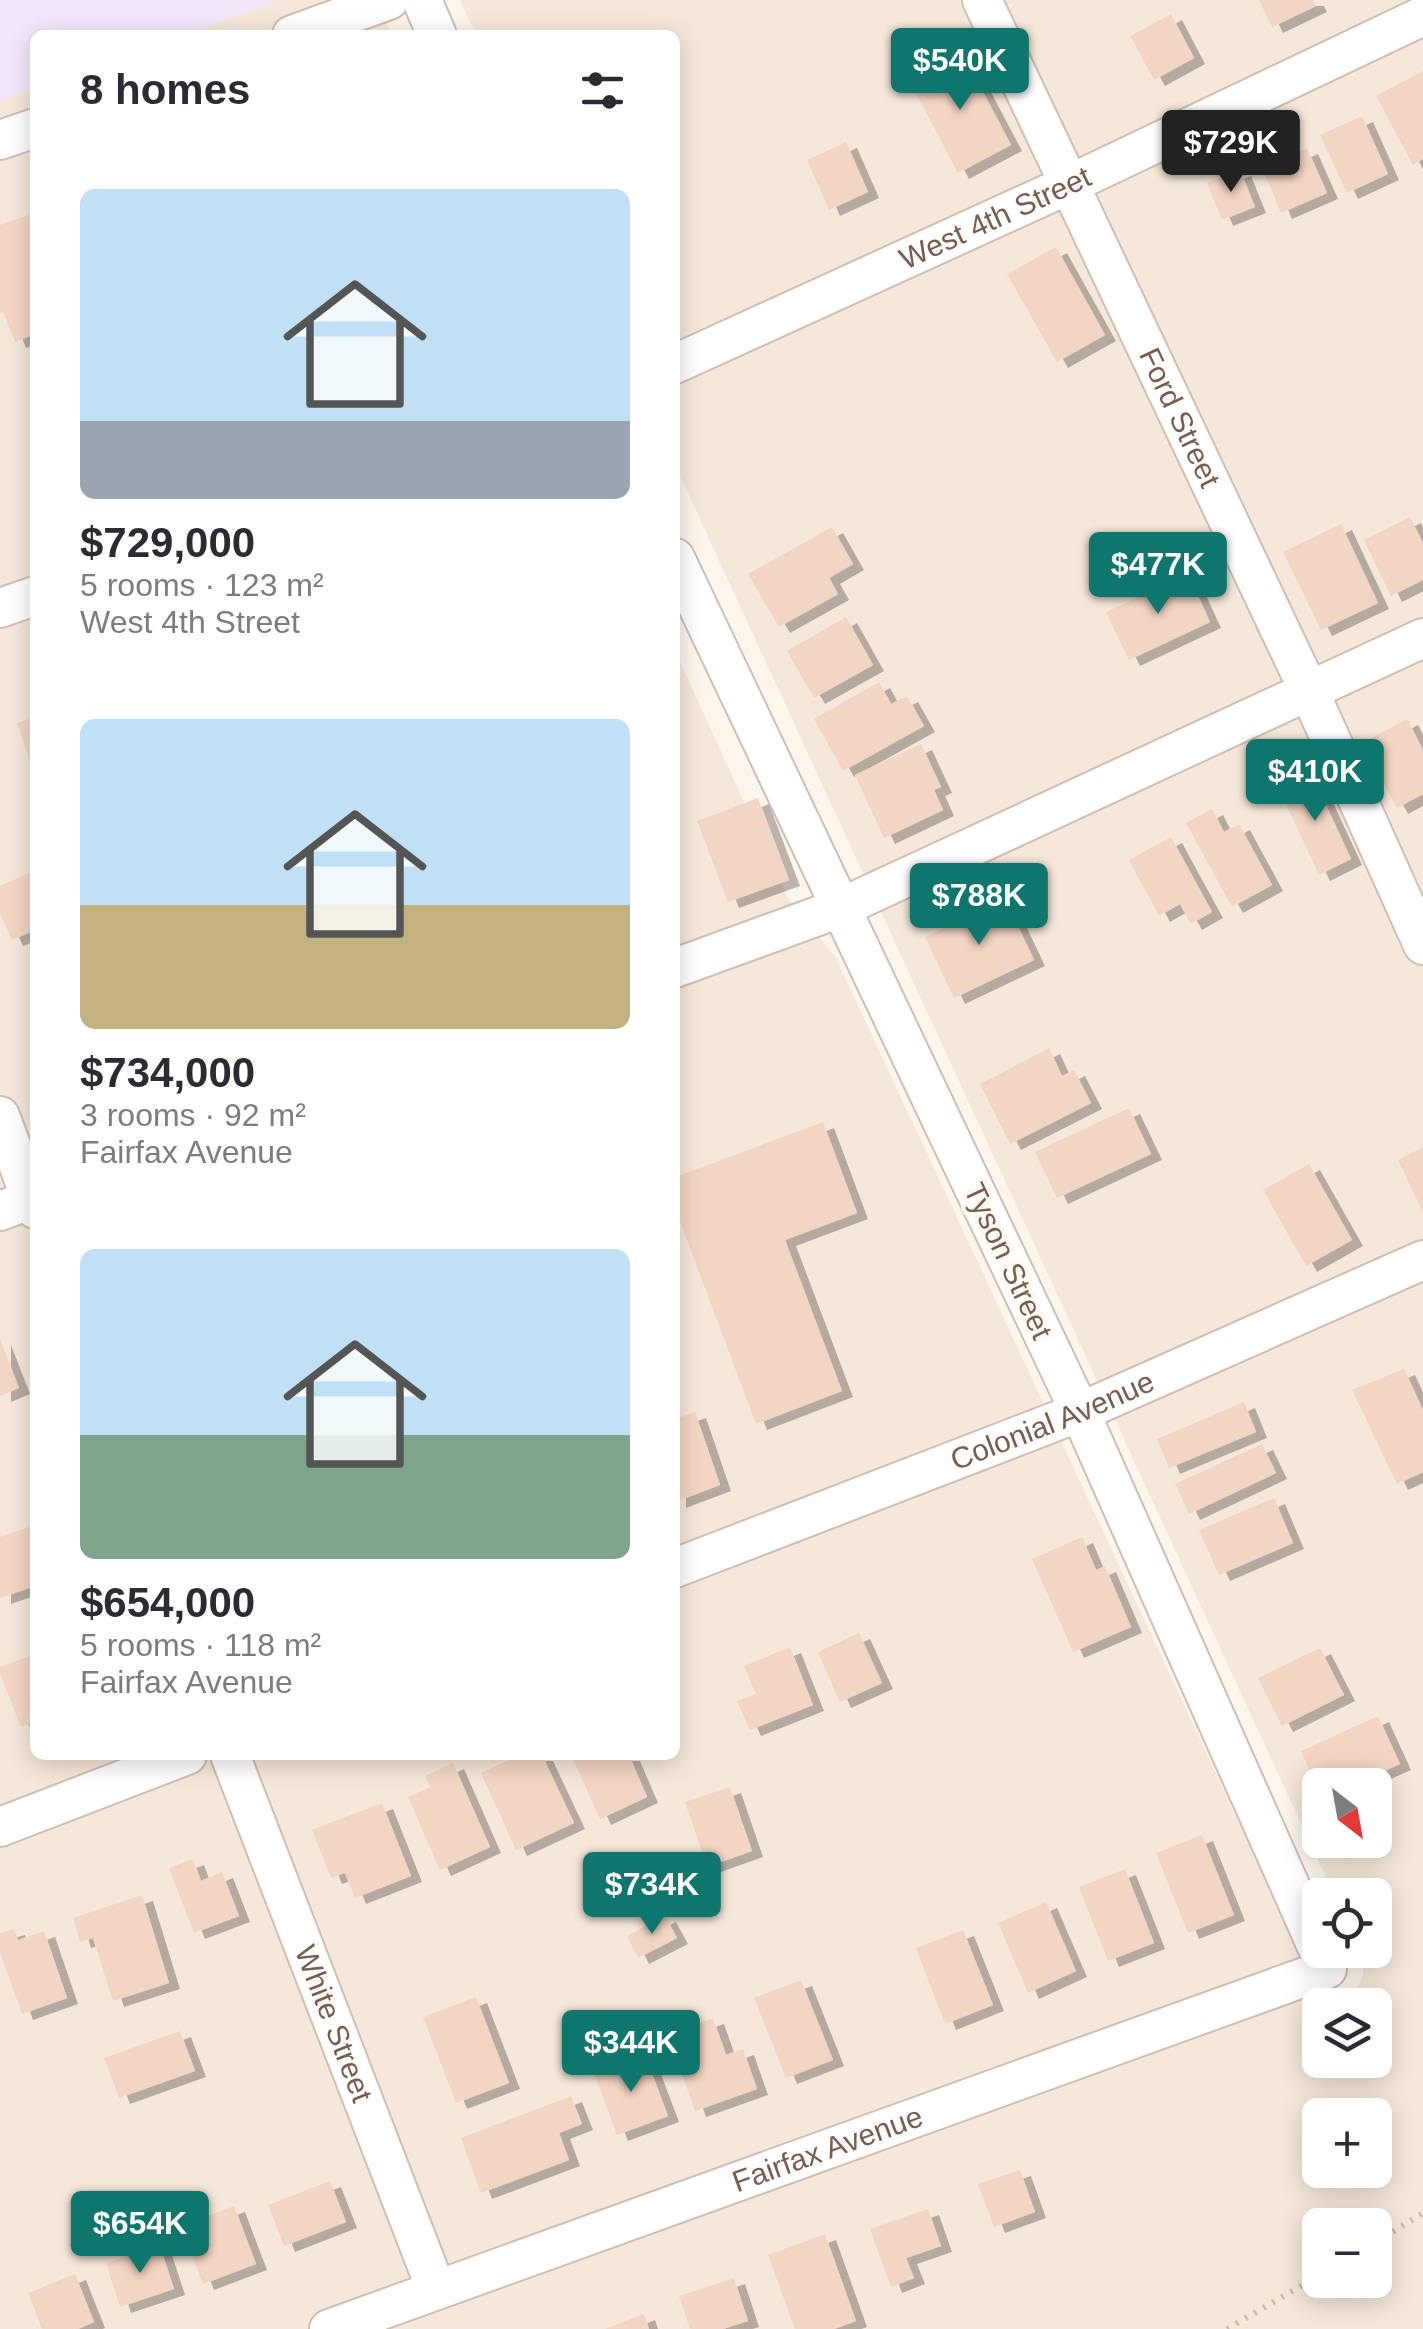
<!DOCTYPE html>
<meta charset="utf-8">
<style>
:root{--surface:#fff;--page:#f7f7f7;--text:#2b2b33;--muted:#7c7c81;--accent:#0f766e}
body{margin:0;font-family:Helvetica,sans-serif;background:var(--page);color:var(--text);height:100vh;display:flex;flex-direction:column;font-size:38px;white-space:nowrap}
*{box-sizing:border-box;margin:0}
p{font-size:32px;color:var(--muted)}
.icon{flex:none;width:55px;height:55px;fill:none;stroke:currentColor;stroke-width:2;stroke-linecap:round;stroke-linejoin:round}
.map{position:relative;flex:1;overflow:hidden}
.drawer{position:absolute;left:30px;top:30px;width:650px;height:1730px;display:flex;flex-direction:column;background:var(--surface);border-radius:15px;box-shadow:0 5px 25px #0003}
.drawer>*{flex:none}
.needle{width:65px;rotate:149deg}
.buttons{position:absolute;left:1302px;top:1768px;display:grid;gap:20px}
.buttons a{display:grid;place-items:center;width:90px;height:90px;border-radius:15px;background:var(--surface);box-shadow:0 5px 25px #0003;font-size:50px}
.price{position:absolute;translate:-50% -85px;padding:0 22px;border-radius:10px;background:var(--accent);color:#fff;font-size:32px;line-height:65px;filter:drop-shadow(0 2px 5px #0008)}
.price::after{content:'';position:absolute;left:50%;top:60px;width:30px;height:22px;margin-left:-15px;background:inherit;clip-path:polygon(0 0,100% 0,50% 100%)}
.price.active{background:#222;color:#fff}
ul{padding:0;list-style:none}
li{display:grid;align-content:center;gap:20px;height:530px;padding:0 50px}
li span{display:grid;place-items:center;height:310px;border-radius:15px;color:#555}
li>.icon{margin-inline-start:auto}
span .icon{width:180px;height:180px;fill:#fffc;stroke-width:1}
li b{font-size:42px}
h2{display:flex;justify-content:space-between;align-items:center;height:120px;padding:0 50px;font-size:42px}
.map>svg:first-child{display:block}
.residential{fill:#f5e8da;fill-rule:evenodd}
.education{fill:#f3e8fa}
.building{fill:#f3d5c3;filter:url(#shadow)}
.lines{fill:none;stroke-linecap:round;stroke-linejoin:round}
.minor-casing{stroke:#d1beb0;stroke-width:42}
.path{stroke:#d9b8a5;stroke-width:6;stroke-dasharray:2.5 8;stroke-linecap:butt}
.minor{stroke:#fff;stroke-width:38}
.labels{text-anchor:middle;stroke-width:9;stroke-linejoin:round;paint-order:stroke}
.street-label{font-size:30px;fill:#7a5c4d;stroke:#fffaf3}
</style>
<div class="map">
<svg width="1423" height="2329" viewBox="0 0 1423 2329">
<defs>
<filter id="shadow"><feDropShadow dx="11" dy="6" stdDeviation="0" flood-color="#0004"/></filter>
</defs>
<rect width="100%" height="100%" fill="#fdf6ec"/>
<path class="residential" d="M0 0H376L392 35H35V1755H675V651L789 900 836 958 1324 2005H1320V2060H1375V2005H1341L1354 1995 1363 1975V1956L1360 1950H1375V1895H1334L675 465V35H476L460 0H1423V2329H0ZM1320 1785H1375V1840H1320ZM1320 2115H1375V2170H1320ZM1320 2225H1375V2280H1320Z"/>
<polygon class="education" points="0,0 280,0 183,35 35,35 35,88 0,101"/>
<g class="building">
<polygon points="1259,0 1313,0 1316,6 1272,27"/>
<polygon points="1171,14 1194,58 1154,80 1130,36"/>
<polygon points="962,52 1011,145 958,173 909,80"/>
<polygon points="1423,71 1423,159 1413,165 1376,96"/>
<polygon points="1362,116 1388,174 1347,193 1320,135"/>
<polygon points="846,142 868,192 829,210 807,160"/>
<polygon points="1307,148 1327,193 1281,213 1262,168"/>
<polygon points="1240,170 1255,207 1222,220 1207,183"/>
<polygon points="34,213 35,334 15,342 3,312 0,313 0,225"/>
<polygon points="1056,247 1105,335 1057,362 1007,274"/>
<polygon points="1410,517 1423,543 1423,580 1391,596 1364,540"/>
<polygon points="1341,524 1378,603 1321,630 1283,552"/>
<polygon points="832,527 853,564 829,578 838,594 779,627 748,574"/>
<polygon points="1188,574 1210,622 1129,660 1106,612"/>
<polygon points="846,617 873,665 814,698 787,651"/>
<polygon points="879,682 891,704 907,696 924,726 843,771 814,719"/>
<polygon points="35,717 35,774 34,774 17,723"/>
<polygon points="1407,719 1423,750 1423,794 1397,808 1362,743"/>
<polygon points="921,744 941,787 934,790 943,810 884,838 855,775"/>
<polygon points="1311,773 1351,859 1319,875 1279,789"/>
<polygon points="758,798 789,880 728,902 697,821"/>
<polygon points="1212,809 1224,832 1239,824 1272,885 1232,907 1186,823"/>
<polygon points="1171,837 1212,912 1191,924 1180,904 1159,916 1129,860"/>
<polygon points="34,871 35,930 12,940 0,913 0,886"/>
<polygon points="1005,899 1034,960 954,998 925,937"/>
<polygon points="1049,1048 1062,1076 1074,1070 1091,1103 1010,1144 980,1084"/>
<polygon points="1129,1108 1151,1154 1057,1198 1035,1152"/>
<polygon points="823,1122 857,1213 785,1240 842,1391 756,1424 675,1208 675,1177"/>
<polygon points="1423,1147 1423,1212 1398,1160"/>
<polygon points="1309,1164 1352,1240 1306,1266 1263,1190"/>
<polygon points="0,1339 19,1388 0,1396"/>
<polygon points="1404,1369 1423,1410 1423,1472 1397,1484 1352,1390"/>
<polygon points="1244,1402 1256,1432 1169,1468 1157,1439"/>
<polygon points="695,1412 720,1485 675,1502 675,1419"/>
<polygon points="1262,1444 1276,1473 1189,1514 1175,1484"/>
<polygon points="1274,1498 1293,1543 1219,1575 1199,1530"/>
<polygon points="35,1525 35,1586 0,1598 0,1537"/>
<polygon points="1082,1537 1096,1570 1105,1566 1131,1627 1073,1652 1032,1559"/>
<polygon points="859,1633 882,1683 840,1702 818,1652"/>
<polygon points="790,1647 813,1705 750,1730 737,1701 756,1694 744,1666"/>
<polygon points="1320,1648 1344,1695 1282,1726 1258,1678"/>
<polygon points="35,1654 35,1721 21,1727 0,1673 0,1667"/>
<polygon points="1378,1716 1400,1764 1353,1785 1320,1785 1320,1795 1301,1751"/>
<polygon points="520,1755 542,1755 574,1823 516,1850 481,1773"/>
<polygon points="571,1755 629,1755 647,1797 600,1819"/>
<polygon points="453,1763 490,1847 440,1870 408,1797 430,1787 425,1776"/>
<polygon points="730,1787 752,1851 707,1867 685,1802"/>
<polygon points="382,1803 411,1876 355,1898 345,1873 331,1878 312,1830"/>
<polygon points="1202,1835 1234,1915 1188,1933 1156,1853"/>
<polygon points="632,1852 654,1900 635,1910 610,1863"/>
<polygon points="193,1859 201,1881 222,1872 239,1916 194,1933 169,1868"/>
<polygon points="1125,1869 1154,1943 1108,1961 1079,1887"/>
<polygon points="142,1895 169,1983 113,2001 93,1938 80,1942 73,1918"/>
<polygon points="1046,1902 1076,1971 1028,1993 998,1923"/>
<polygon points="665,1916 677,1938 638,1958 627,1936"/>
<polygon points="14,1929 18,1940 44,1931 67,1998 22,2014 0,1952 0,1933"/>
<polygon points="963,1930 993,2005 945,2024 916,1948"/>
<polygon points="801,1980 833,2060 786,2078 754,1998"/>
<polygon points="476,1997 509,2083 456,2103 423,2017"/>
<polygon points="713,2018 726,2055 743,2049 757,2089 695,2111 668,2034"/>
<polygon points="180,2031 195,2071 119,2098 104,2058"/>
<polygon points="645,2055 668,2116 617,2135 595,2075"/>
<polygon points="571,2096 582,2124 559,2133 569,2160 481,2193 461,2138"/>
<polygon points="1020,2170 1035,2212 994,2227 978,2184"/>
<polygon points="330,2181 346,2222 284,2246 268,2205"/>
<polygon points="234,2206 256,2264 203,2284 181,2226"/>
<polygon points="928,2209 941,2246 906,2258 914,2278 891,2287 870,2229"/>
<polygon points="825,2234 856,2321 834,2329 795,2329 768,2255"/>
<polygon points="160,2246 174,2289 120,2307 106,2263"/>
<polygon points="75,2274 94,2322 78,2329 42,2329 28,2293"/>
<polygon points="734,2278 748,2321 723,2329 690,2329 679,2296"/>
<polygon points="644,2314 649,2329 605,2329"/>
</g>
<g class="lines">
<g class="minor-casing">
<g id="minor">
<polyline points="422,0 437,35"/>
<path id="s1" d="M982 0 1309 691 1423 945"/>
<polyline points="292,35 389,0"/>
<polyline points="0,140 35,128"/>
<path id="s2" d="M675 364 1070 184 1423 16"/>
<polyline points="0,608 35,596"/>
<polyline points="675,968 840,908 1423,638"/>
<polyline points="0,1116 35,1209"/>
<polyline points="0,1211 35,1198"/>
<path id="s3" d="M675 1568 1080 1412 1423 1260"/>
<path id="s4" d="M230 1755 436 2289"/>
<polyline points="0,1827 187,1755"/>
<path id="s5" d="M329 2329 1327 1969 1080 1412 675 558"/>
</g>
</g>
<g class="path">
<polyline points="1375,2243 1423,2213"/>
<polyline points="1227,2329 1320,2275"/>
</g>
<use href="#minor" class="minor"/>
</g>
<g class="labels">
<g class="street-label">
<text dy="10" stroke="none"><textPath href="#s2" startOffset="352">West 4th Street</textPath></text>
<text dy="10" stroke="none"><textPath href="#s1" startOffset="462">Ford Street</textPath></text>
<text transform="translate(1008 1261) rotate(65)" y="10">Tyson Street</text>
<text dy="10" stroke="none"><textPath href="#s3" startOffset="405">Colonial Avenue</textPath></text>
<text dy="10" stroke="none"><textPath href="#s4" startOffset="288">White Street</textPath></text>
<text dy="10" stroke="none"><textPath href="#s5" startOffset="530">Fairfax Avenue</textPath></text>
</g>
</g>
</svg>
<div class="buttons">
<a><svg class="needle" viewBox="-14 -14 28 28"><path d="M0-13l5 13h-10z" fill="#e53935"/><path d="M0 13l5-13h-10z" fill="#7c7c81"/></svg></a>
<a><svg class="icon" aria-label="locate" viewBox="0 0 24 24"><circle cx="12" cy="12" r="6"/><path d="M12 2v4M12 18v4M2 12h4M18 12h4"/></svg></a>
<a><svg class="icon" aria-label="layers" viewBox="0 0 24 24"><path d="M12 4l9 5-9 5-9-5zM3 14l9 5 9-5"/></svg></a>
<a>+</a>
<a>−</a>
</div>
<b class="price" style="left:960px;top:113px">$540K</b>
<b class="price active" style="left:1231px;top:195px">$729K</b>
<b class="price" style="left:1158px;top:617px">$477K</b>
<b class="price" style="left:1315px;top:824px">$410K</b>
<b class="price" style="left:979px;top:948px">$788K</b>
<b class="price" style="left:652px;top:1937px">$734K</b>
<b class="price" style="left:631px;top:2095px">$344K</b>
<b class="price" style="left:140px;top:2276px">$654K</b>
<section class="drawer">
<h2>8 homes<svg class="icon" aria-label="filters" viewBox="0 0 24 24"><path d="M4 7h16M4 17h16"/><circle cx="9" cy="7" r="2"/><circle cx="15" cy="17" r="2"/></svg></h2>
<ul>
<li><span style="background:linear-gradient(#bfe0f5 75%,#9aa5b1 0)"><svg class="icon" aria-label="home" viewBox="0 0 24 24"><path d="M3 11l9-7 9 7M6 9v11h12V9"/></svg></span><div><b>$729,000</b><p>5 rooms · 123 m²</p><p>West 4th Street</p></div></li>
<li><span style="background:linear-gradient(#bfe0f5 60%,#c2b280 0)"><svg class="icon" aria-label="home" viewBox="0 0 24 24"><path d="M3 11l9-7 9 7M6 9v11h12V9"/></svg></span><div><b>$734,000</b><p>3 rooms · 92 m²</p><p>Fairfax Avenue</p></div></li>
<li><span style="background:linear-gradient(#bfe0f5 60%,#7fa58c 0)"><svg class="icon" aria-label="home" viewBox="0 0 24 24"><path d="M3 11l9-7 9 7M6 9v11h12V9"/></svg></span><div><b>$654,000</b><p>5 rooms · 118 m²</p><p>Fairfax Avenue</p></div></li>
</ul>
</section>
</div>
